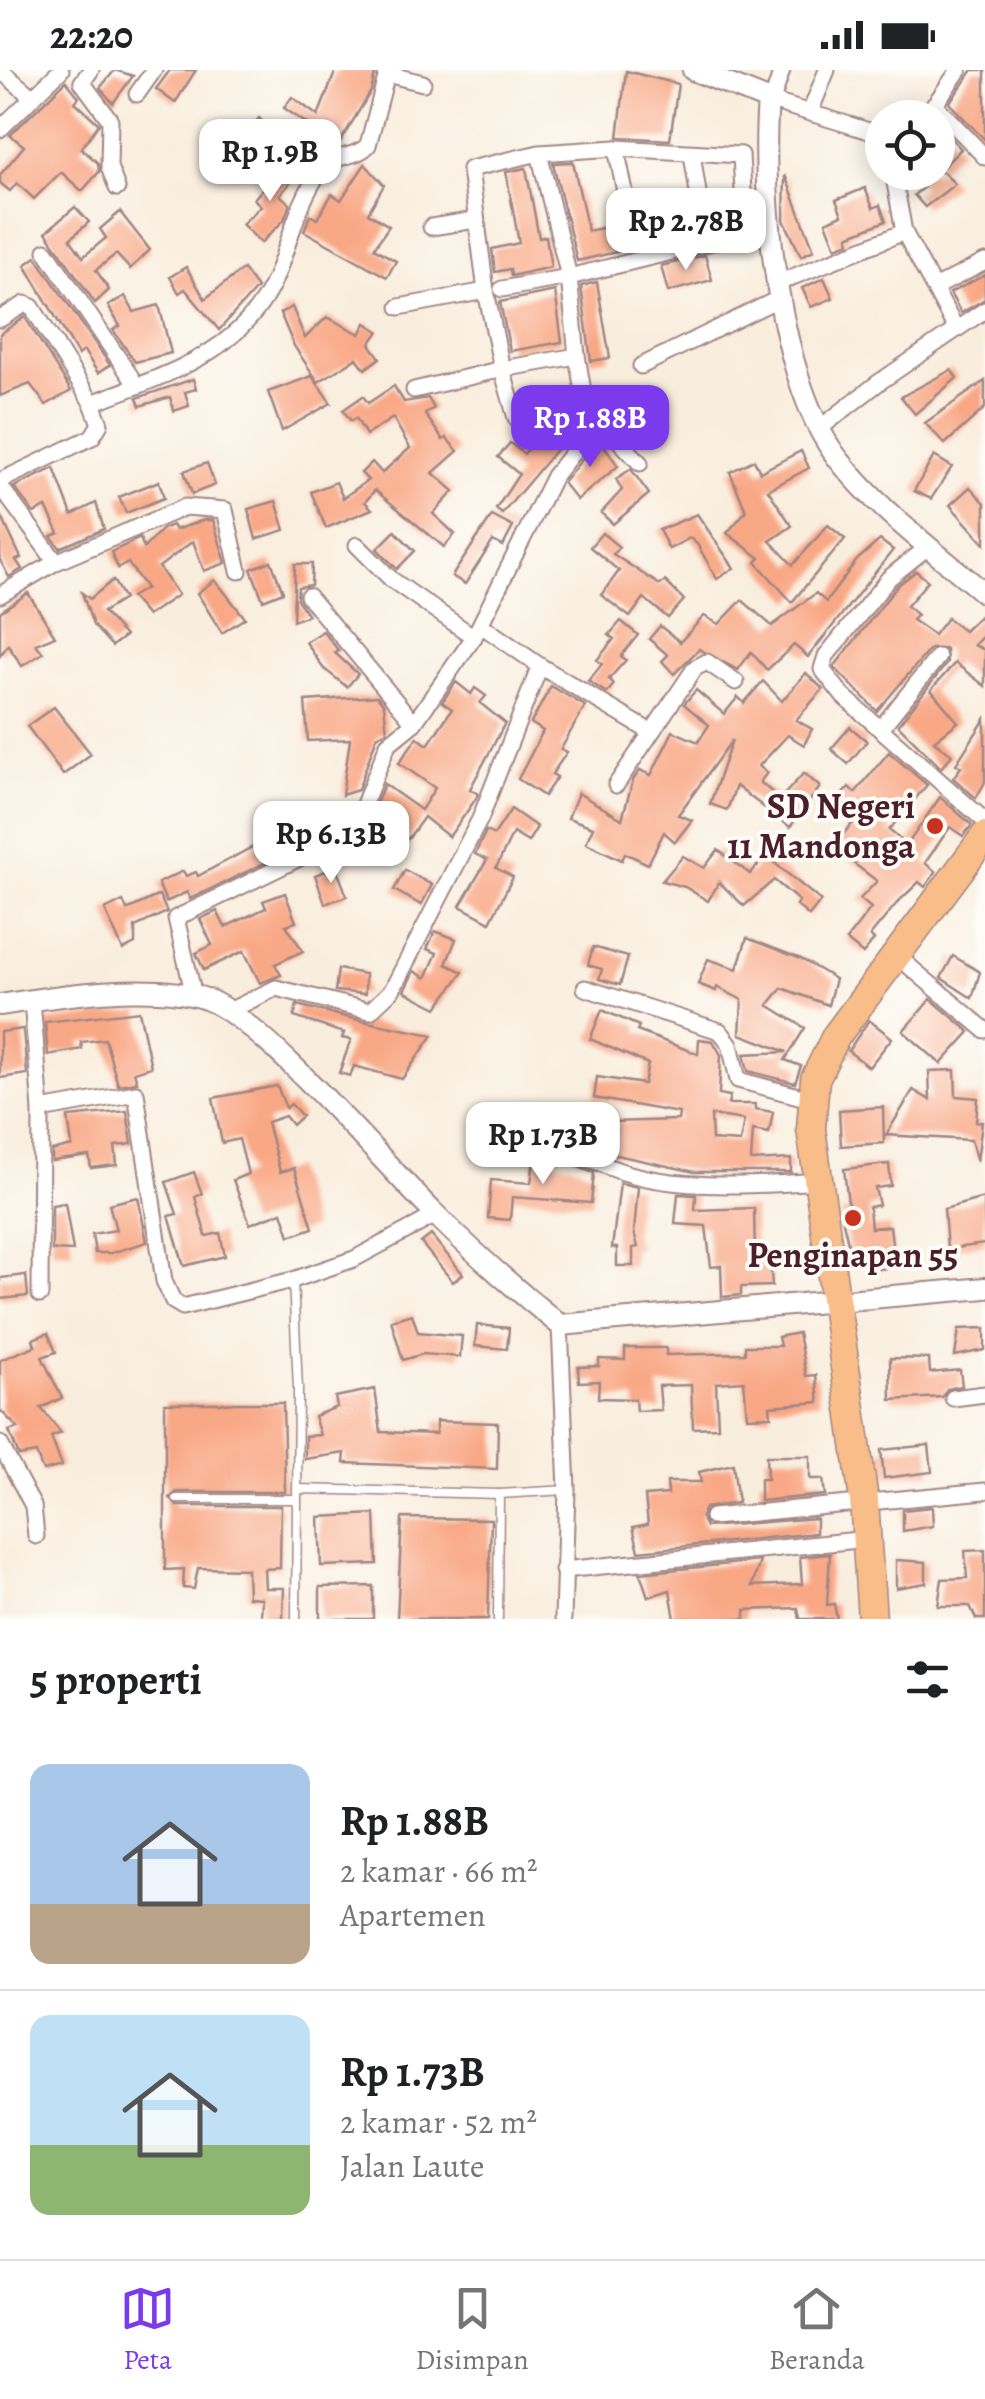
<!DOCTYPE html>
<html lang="id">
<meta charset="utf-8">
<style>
:root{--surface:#fff;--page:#f6f6f6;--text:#202124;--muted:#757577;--line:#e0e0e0;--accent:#7c3aed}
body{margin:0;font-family:Alegreya,serif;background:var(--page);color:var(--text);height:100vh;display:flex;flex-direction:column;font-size:38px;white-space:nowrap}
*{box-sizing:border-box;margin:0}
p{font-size:32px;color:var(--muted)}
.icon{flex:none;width:55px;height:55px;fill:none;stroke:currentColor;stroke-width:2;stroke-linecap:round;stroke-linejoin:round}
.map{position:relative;height:1549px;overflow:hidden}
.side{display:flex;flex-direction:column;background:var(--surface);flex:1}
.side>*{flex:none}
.buttons{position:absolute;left:865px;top:30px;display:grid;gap:20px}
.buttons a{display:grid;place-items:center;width:90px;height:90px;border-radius:50%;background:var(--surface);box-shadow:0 5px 25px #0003;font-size:50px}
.price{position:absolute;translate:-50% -85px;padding:0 22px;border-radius:20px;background:#fff;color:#222;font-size:32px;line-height:65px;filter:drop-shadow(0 2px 5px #0008)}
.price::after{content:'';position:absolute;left:50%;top:60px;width:30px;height:22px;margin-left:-15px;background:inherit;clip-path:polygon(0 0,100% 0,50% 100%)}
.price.active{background:var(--accent);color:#fff}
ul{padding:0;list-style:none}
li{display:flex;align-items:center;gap:30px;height:250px;padding:0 30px}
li+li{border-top:2px solid var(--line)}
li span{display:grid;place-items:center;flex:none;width:280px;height:200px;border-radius:20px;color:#555}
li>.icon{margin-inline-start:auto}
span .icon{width:120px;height:120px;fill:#fffc;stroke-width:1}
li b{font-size:42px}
h2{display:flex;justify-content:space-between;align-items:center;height:120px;padding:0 30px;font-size:42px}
.status{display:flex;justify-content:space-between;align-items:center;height:70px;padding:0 50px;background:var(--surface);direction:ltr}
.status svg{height:28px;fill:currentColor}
.tab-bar{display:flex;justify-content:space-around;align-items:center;height:140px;border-top:2px solid var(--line);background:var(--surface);font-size:28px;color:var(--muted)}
.tab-bar a{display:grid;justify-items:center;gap:5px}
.tab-bar .active{color:var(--accent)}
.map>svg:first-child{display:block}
.building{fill:#f9a886;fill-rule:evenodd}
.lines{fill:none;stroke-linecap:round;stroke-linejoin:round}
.service-casing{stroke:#a28684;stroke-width:11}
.minor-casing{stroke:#a28684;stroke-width:19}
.tertiary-casing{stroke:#a28684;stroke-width:24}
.trunk-casing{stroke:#a28684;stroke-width:31}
.service{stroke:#fff;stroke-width:8}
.minor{stroke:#fff;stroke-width:15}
.tertiary{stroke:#fff;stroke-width:20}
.trunk{stroke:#f8bd89;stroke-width:28}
.poi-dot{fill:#c8321e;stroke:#fdfcf7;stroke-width:4}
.labels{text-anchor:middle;stroke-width:8;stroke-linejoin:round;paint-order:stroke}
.poi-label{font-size:35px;font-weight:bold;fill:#4a1f2b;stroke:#fdfcf7;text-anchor:end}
</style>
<div class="status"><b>22:20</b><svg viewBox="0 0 49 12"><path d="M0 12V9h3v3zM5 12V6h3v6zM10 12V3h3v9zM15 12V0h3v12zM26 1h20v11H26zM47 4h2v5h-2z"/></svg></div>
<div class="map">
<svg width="985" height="1549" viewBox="0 0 985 1549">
<rect width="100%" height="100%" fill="#fdfcf7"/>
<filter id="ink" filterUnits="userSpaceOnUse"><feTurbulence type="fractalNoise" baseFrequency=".01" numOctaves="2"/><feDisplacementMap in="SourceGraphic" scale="20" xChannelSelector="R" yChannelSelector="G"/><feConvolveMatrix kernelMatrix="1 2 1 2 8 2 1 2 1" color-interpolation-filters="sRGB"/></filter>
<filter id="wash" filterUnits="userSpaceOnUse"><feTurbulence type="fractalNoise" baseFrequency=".0048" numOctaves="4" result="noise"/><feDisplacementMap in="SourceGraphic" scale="40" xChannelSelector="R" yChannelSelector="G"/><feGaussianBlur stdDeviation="2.25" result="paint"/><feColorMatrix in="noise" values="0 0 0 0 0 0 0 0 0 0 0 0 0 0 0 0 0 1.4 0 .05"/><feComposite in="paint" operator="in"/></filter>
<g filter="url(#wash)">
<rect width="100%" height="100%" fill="#f9eede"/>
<g id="blocks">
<g class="building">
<polygon points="115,0 133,6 113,33 100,18"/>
<polygon points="170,0 196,0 175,33 156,19"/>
<polygon points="336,0 376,0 371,21 339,74 314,65 316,60 284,38 292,27 318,46"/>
<polygon points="973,0 985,0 985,70 949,33"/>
<polygon points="626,1 678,14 670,70 618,67"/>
<polygon points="66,11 79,27 75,32 99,54 81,78 98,93 99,102 82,121 61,102 34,129 17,113 10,121 0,113 0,105 24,76 10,65"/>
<polygon points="259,48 283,72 273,85 247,64"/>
<polygon points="940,56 961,79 938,102 938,58"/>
<polygon points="274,90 295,107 280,125 290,134 284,150 261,173 242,154 261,136 254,129 271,109 264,103"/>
<polygon points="573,92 588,161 620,154 634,162 642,149 702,140 726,130 731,156 577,191 553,93"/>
<polygon points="365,94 384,115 368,143 389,156 374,178 396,191 387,207 304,161 310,145 317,149 332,124 341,130"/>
<polygon points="526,98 539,168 546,166 551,197 511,206 510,199 495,202 492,179 519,173 506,102"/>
<polygon points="909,102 943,102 955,114 925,137 914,125 924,117"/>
<polygon points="785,105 814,180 801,186 784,150"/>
<polygon points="865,118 873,138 880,135 886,151 848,166 850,172 836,177 826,152 842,145 836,130"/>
<polygon points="75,137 89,152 70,169 83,187 106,168 100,159 120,142 150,180 130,199 116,184 96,200 109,220 95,233 46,162"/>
<polygon points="705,185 712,210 668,222 661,196"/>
<polygon points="36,187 110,295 98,303 84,281 78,285 25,195"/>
<polygon points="186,197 205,229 243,199 257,218 219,260 185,219 179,223 170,207"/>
<polygon points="985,205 985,229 961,243 950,223"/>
<polygon points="824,208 833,228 811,237 802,218"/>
<polygon points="597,212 610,288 591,291 581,216"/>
<polygon points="555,221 562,272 510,281 500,232"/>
<polygon points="125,226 134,242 159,235 171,283 135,292 113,260 120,256 108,236"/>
<polygon points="292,237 305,268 327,247 360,264 366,253 379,261 370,274 380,288 365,299 357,288 318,312 294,276 280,243"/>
<polygon points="25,247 71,321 46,335 30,314 0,326 0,264"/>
<polygon points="951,300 957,308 915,344 901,327"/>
<polygon points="312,306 331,333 282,361 268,322"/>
<polygon points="193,309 196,319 185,322 189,336 174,341 170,327 140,336 137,328"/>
<polygon points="985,311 985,338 945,374 925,353"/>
<polygon points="394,316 404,332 428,328 434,338 425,344 443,370 446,368 458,381 433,403 454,421 433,444 455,464 444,477 375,420 365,432 372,439 326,458 311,422 336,412 343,428 368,410 361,403 372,392 382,403 410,378 393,348 366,365 356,348 351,351 343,340 363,326 368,333"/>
<polygon points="543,361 560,375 502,444 496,439 519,404 498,387 510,373 524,384"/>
<polygon points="599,368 618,396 577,430 563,413"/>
<polygon points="801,381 809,398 768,420 792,456 770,471 793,495 828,455 845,469 792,532 756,492 760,488 727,463 746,441 730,402 754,390 760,402"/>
<polygon points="934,386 952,397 931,429 914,421"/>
<polygon points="207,393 215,415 192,424 184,401"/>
<polygon points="54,398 72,445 96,433 104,459 60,478 51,466 59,463 46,437 34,443 14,417"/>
<polygon points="631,399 649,424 613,454 601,443 622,420 616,409"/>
<polygon points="159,411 164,428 126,443 119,427"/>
<polygon points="970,417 985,433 985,474 950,435"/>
<polygon points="276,431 285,460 256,469 248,439"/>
<polygon points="0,443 21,488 16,490 22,499 9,507 0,490"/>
<polygon points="697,444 734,498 717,509 697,474 690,468 669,479 659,460"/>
<polygon points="492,446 513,457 503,476 493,471 465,514 452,506"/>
<polygon points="204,450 213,450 226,493 204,501 193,471 159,497 178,525 147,546 131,527 146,518 128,493 118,498 111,482 140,468 144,478 162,459 172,455 175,460"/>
<polygon points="395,461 415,481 397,499 377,479"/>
<polygon points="602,463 619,477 613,484 660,515 665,511 684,530 668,548 644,528 630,547 601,525 619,501 590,477"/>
<polygon points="880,470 893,480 808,587 794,575 767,600 751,582 738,600 699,579 674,604 662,591 668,585 649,569 660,556 680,572 704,546 719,554 742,530 772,556 816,523 826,532 857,490"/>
<polygon points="271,491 283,522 263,530 251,499"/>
<polygon points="295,494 312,494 311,515 298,517 297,529 308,545 293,551"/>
<polygon points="916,501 928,511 907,536 917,545 912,550 934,565 947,548 964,561 985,541 985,564 974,575 985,580 985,616 955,593 931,620 958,652 934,671 952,685 941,698 898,655 947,593 946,579 930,579 877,641 834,597 897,516"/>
<polygon points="113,510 124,529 103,542 125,566 112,576 93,555 82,523 90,529"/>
<polygon points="215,510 245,548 222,563 197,523"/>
<polygon points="28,523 55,566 36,574 43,583 22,596 8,575 0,586 0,542"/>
<polygon points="621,551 638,565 621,586 626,590 609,609 614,614 607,623 588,611 602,594 597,590 614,569 609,565"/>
<polygon points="323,561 339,581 335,583 358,604 347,617 323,598 306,572"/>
<polygon points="806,603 823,619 796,650 812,659 804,675 788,665 759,696 767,703 760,712 780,729 804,703 820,717 790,757 736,716 727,740 710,734 732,670 678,745 692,750 675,772 664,762 648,794 625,783 622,790 586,773 593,757 568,748 578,723 622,749 633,710 640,700 651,705 673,661 698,672 709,655 684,634 696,620 724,644 738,627 744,633 763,611 782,631"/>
<polygon points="456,612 471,624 475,618 486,626 480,633 505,653 470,719 478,724 475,730 449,767 424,747 408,769 379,749 372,755 369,752 384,714 421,740 435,718 399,693 417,667 428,675 452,639 442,632"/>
<polygon points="551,616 585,636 561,679 567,682 552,704 557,707 544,726 518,709 543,661 531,653"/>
<polygon points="377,626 384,635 387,661 377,666 358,720 342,725 350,669 308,671 305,631"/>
<polygon points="54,637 91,684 63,705 27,656"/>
<polygon points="985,649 985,712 976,728 953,708 961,697 956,694"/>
<polygon points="850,657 867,671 848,694 831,679"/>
<polygon points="889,682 927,715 889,760 907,775 940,727 972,755 963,766 950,757 925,793 936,802 925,817 919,812 897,833 870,866 874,870 863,884 846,870 871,838 860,829 877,811 832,777 852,754 832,736 849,717 855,723"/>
<polygon points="511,739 537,757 528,772 513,763 496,798 513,807 490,852 460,836 487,790 475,784 486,761 494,765"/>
<polygon points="258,774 267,792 190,829 187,822 166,832 158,813 183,801 186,806 196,802 198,806"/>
<polygon points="718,780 750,804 766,786 821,831 809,846 796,835 799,831 774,810 744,836 719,812 708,831 685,817 662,811 683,786 704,798"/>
<polygon points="336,797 347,826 325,834 315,805"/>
<polygon points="405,800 432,815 421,835 394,820"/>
<polygon points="285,823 296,852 286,855 303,881 275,894 281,905 260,913 244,881 204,900 196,883 212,875 200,849 217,841 225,857 266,838 263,831"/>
<polygon points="159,825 167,842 135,857 135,874 123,880 105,840 123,831 127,840"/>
<polygon points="435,861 456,869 446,894 463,902 437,938 404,921 414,901 426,908 437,883 427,879"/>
<polygon points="747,868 801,889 835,909 828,935 782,918 768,935 805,958 785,990 801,996 795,1013 748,1001 744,984 787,982 740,964 742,930 717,917 716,921 698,914 708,889 737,899"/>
<polygon points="593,877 628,887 620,915 599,909 602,899 588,895"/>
<polygon points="953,886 980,902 972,928 941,908"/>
<polygon points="338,899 365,904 365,924 335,921"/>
<polygon points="931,929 970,962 941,994 903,961"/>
<polygon points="297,935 367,952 433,965 402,1009 354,996 350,1006 339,1003 351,970 342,968 344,963 294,947"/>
<path d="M602 940 639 956 637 961 698 984 699 969 713 971 721 985 719 1024 730 1026 728 1034H755V1039L773 1042 769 1063 753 1060 751 1091 791 1089V1102H695L612 1084 608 1052 678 1050 679 1043 594 1028 597 1007 644 1014 648 994 590 969ZM711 1045 744 1050 740 1072 712 1070Z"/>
<polygon points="139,941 151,997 134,1002 137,1012 118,1015 105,969 81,972 82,979 48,985 45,952"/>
<polygon points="869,950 892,968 869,997 848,981"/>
<polygon points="23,959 27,1004 0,1008 0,962"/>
<polygon points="955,1000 956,1026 978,1028 976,1052 982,1052 977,1092 971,1070 886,1065 913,1020 930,1030 929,1001"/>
<polygon points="277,1016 286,1038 291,1034 302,1046 292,1055 285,1046 267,1052 280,1102 294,1098 313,1158 290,1166 282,1142 250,1154 233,1110 248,1104 239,1069 222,1073 213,1028"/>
<polygon points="883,1037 884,1073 841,1076 839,1040"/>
<polygon points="127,1041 132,1074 115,1076 117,1095 91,1098 89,1086 52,1091 52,1081 72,1076 68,1047"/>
<polygon points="534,1090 567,1093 594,1103 591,1133 512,1127 510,1150 488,1148 491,1110 531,1113"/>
<polygon points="889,1094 891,1116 875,1118 879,1135 869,1137 871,1158 890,1156 895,1197 878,1199 875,1183 851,1186 841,1143 849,1142 844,1099"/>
<polygon points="194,1102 202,1124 195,1127 206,1166 220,1163 225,1186 184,1196 169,1146 177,1144 166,1112"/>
<polygon points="620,1113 638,1117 634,1162 638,1177 633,1178 633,1196 617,1196 617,1178 612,1178"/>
<polygon points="678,1124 696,1125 695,1140 754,1138 755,1187 770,1187 772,1216 741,1217 741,1225 722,1227 721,1196 711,1197 706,1156 675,1154"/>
<polygon points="138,1127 147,1172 111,1183 95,1183 92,1164 116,1160 109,1134"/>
<polygon points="984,1128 985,1174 947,1179 944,1139"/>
<polygon points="65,1133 73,1181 52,1180 52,1135"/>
<polygon points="431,1165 463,1204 453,1212 421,1173"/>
<polygon points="26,1205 28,1226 0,1229 0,1208"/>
<polygon points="412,1244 418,1262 462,1266 460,1287 423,1284 403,1290 391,1250"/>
<polygon points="477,1255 509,1258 507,1279 475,1276"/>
<polygon points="985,1258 985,1280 955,1286 959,1259"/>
<polygon points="48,1263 56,1282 42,1287 62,1328 41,1338 61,1363 51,1367 62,1396 43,1401 36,1383 19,1386 9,1361 18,1358 0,1340 0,1290 35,1276 33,1269"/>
<polygon points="798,1263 806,1306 816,1305 819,1332 770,1336 771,1346 747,1347 744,1311 716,1313 718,1357 693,1358 691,1315 659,1316 661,1340 636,1341 635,1329 598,1328 599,1311 579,1312 578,1297 599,1296 599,1289 625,1290 625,1278 666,1278 666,1285 745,1283 745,1276 780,1276 778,1267"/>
<polygon points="890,1288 929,1289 930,1303 960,1300 962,1316 947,1319 942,1327 891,1330"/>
<polygon points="375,1319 381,1362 436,1364 436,1351 498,1353 497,1399 344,1393 345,1383 305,1389 305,1366 320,1365 314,1346 337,1337 335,1327"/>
<polygon points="165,1333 283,1333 285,1422 177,1422 170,1428 177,1436 281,1436 280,1498 264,1499 265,1518 284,1518 283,1549 261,1549 262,1528 248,1527 247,1499 198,1498 194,1519 183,1518 184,1499 165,1500"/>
<polygon points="929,1375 932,1402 884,1408 881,1380"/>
<polygon points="766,1386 810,1386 810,1409 823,1409 825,1425 760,1431 760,1409 767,1409"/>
<polygon points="733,1394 738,1433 705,1438 701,1447 706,1457 816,1448 816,1463 639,1481 633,1457 648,1454 645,1426 668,1424 667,1412 701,1412 699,1402"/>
<polygon points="932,1437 933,1456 903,1461 903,1440"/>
<polygon points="375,1444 377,1494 321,1496 319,1447"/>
<polygon points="402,1448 491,1449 488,1549 397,1549"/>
<polygon points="985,1480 985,1549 976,1549 970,1536 938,1536 942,1509 967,1508 965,1481"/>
<polygon points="830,1484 827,1535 834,1534 837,1549 800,1549 798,1538 745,1540 745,1549 675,1549 670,1520 648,1527 640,1503 760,1491 752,1516 802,1514 800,1487"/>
<polygon points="896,1490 926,1492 926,1513 896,1518"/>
<polygon points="373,1516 373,1549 320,1549 320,1517"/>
</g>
</g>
</g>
<g filter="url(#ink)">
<use href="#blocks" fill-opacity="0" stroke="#a28684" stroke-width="2.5"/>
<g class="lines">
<g class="service-casing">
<g id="service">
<polyline points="293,1210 298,1319 296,1549"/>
<polyline points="297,1419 499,1424"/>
<polyline points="177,1429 296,1429"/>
<polyline points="498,1549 499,1424 567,1420"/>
</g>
</g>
<g class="minor-casing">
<g id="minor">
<polyline points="0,0 32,27"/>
<polyline points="91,0 82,12 110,50 109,97 117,118"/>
<polyline points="387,4 423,13"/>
<polyline points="137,24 154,0"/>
<polyline points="768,30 882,65"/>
<polyline points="772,31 782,0"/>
<polyline points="934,34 985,87"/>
<polyline points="811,40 827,0"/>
<polyline points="925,48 959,0"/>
<polyline points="0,59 61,0"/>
<polyline points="616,78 631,151"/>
<polyline points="539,83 569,207 577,286 502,299 486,221 470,99 539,83 616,78 741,85"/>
<polyline points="692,84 699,129"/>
<polyline points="893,102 904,162 956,259"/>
<polyline points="431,157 476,150"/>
<polyline points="46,181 137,316"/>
<polyline points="775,214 904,162"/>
<polyline points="936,217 985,192"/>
<polyline points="502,219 569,207 741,165 745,158 741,85"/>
<polyline points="399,237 486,221"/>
<polyline points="0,249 25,234 32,237 92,333 100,354 92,367 0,411"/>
<polyline points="577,286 585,333"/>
<polyline points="641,296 778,229"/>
<polyline points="414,320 502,299 516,348"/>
<path d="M92 333C163 305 244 284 276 206 290 171 298 130 322 99 334 83 356 89 368 75L388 0"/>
<polyline points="819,359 878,313 985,240"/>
<polyline points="0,416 56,492 185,437 225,440 239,501"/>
<polyline points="357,475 392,510 474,567"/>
<polyline points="929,476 889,508 826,586 822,599 843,626 985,751"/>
<polyline points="0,525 56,492"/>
<polyline points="308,526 414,653"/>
<polyline points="540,596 649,661"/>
<polyline points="880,659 938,587"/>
<polyline points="616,715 695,598 707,592 736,612"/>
<polyline points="897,886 985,960"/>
<polyline points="585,918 720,961 730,974 738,1010 810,1029"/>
<polyline points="194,926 176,848 353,762 388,674 414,653 474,567 554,406 593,357 603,353 640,393"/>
<polyline points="32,931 41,1040 136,1023 164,1211 173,1231 183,1237 293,1210 354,1189 436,1145"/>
<polyline points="229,941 276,918 370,941 392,920 480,749 540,596 481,555"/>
<path d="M591 1046 598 1092C657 1122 754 1116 819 1111"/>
<polyline points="531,1054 576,1086 598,1092"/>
<polyline points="40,1225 41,1040"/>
<polyline points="560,1255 567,1420 563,1549"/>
<polyline points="953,1328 985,1324"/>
<polyline points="0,1374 33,1436 36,1466"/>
<polyline points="712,1447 985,1421"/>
<polyline points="563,1500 868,1469"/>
</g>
</g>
<g class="tertiary-casing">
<g id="tertiary">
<path d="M693 0 768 30C760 126 778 313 839 390 879 441 936 482 985 524"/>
<path d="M0 935C57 926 151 911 206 929 262 949 385 1095 434 1143 474 1183 516 1220 560 1255L985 1218"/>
</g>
</g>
<g class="trunk-casing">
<polyline id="trunk" points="872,1549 864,1430 811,1059 815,1009 836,966 985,766"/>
</g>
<use href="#service" class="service"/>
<use href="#minor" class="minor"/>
<use href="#tertiary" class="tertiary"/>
<use href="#trunk" class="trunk"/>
</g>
</g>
<g class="poi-dot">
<circle cx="935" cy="756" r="10"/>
<circle cx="853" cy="1148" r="10"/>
</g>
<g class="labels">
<g class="poi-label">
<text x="915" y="748">SD Negeri<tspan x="915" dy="40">11 Mandonga</tspan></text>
<text x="853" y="1197" text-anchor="middle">Penginapan 55</text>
</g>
</g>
</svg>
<div class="buttons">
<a><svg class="icon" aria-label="locate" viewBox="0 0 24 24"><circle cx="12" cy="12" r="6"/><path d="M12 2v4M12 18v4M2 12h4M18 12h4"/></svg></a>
</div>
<b class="price" style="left:270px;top:134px">Rp 1.9B</b>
<b class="price" style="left:686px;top:203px">Rp 2.78B</b>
<b class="price active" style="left:590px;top:400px">Rp 1.88B</b>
<b class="price" style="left:331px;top:816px">Rp 6.13B</b>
<b class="price" style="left:543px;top:1117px">Rp 1.73B</b>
</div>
<section class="side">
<h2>5 properti<svg class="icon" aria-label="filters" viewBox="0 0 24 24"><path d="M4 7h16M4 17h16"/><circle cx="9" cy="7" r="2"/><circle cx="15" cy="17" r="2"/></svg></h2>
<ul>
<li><span style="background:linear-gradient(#a9c7e8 70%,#b9a48a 0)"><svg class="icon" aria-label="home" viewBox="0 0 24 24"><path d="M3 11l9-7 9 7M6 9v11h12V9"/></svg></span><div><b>Rp 1.88B</b><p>2 kamar · 66 m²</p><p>Apartemen</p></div></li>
<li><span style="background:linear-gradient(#bfe0f5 65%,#8fb573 0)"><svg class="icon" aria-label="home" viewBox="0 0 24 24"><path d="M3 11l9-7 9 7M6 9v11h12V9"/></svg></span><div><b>Rp 1.73B</b><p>2 kamar · 52 m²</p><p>Jalan Laute</p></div></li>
</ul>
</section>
<nav class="tab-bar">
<a class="active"><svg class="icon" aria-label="map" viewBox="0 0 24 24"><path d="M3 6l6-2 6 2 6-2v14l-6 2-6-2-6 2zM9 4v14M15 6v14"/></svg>Peta</a>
<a><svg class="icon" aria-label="saved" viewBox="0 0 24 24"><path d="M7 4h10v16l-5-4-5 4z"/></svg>Disimpan</a>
<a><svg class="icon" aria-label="home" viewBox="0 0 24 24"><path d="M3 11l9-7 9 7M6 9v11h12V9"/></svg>Beranda</a>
</nav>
